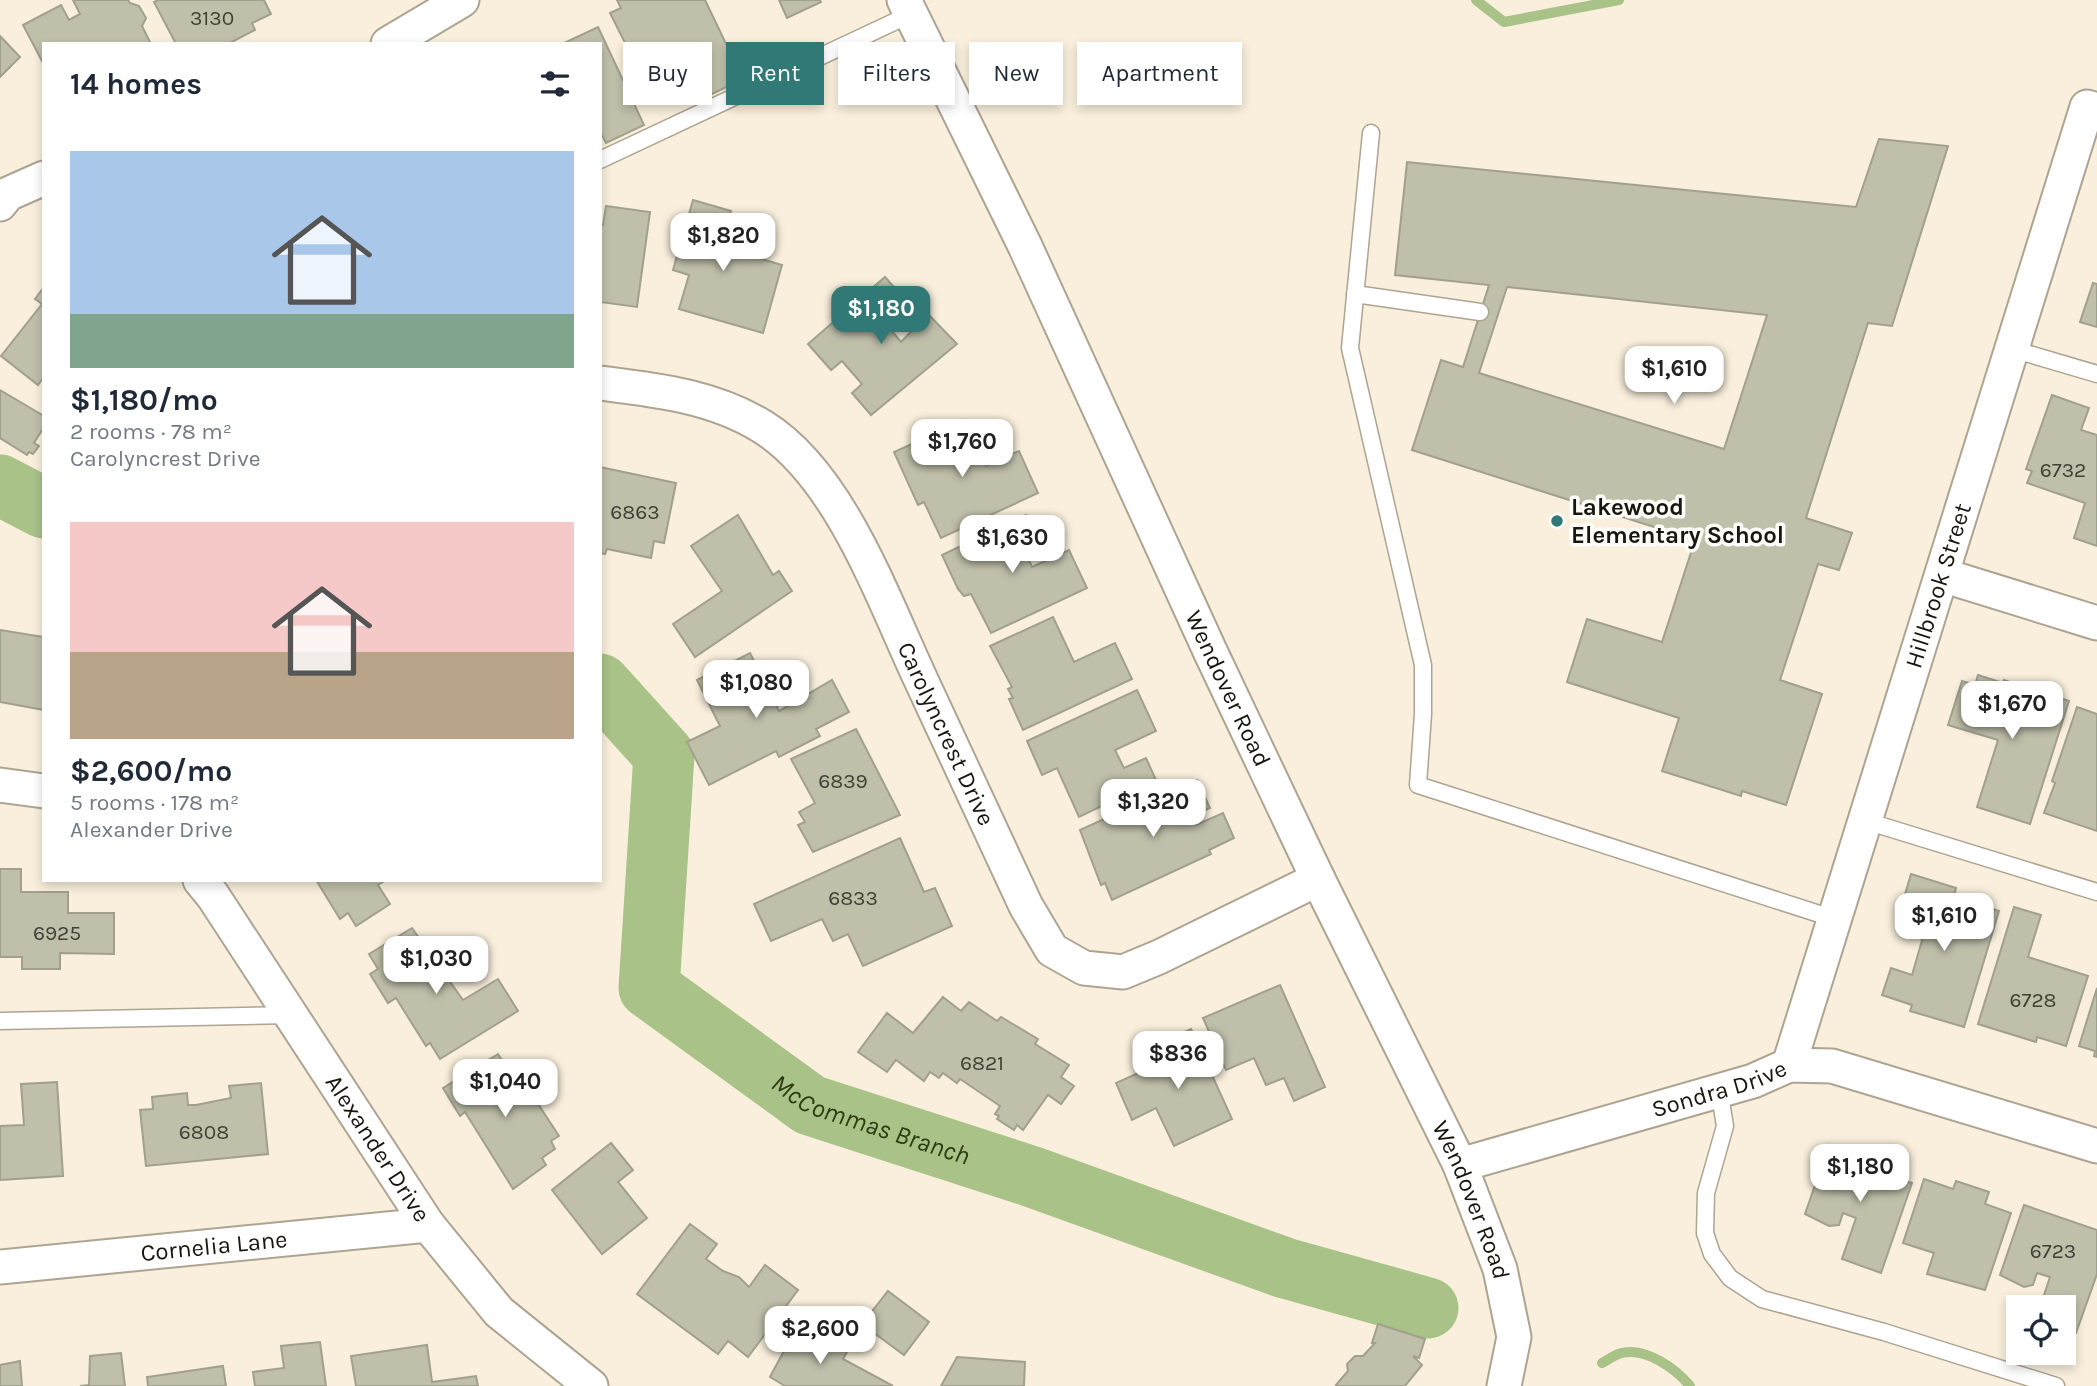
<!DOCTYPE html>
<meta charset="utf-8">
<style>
:root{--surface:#fff;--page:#f6f6f7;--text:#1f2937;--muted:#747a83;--accent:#307976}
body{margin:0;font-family:Karla,sans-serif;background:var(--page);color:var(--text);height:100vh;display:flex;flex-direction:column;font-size:26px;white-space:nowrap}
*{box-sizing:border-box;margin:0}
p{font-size:23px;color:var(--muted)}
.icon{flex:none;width:38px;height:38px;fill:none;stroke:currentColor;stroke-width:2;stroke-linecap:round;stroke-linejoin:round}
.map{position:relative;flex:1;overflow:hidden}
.sheet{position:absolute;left:42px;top:42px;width:560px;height:840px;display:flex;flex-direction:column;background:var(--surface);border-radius:0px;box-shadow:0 4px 10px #0003}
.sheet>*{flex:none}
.hud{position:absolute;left:623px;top:42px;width:665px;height:63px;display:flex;gap:14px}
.fabs{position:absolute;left:2006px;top:1295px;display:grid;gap:14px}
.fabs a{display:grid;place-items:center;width:70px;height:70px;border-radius:0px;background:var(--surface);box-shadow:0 4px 10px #0003;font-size:35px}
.price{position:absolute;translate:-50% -60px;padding:0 16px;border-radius:14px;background:#fff;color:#222;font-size:23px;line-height:46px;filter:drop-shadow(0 2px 4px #0008)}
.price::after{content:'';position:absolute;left:50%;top:42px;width:21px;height:16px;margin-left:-10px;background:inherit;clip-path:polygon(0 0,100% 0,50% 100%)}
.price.current{background:var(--accent);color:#fff}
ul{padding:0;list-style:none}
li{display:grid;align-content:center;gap:14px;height:371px;padding:0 28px}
li span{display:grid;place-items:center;height:217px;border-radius:0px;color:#555}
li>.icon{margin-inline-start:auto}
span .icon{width:126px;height:126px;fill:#fffc;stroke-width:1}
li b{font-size:30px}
h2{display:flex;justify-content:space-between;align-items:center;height:84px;padding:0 28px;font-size:30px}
.pill{padding:0 24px;border-radius:0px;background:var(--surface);box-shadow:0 4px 10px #0003;font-size:24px;line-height:63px}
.pill.current{background:var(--accent);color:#fff}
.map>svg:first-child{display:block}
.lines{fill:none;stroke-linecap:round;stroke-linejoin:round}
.stream{stroke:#a8c287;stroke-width:10}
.river{stroke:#a8c287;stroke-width:61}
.building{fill:#bfbfaa;stroke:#a0a08d;stroke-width:2;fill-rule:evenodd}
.service-casing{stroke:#ada492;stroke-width:19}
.minor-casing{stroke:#ada492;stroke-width:37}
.service{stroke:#fff;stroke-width:16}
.minor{stroke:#fff;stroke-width:33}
.poi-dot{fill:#307976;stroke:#fffdf9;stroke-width:2.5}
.labels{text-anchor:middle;stroke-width:7;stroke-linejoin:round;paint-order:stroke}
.number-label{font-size:21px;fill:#424036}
.poi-label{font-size:24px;font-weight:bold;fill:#19160f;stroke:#fffdf9;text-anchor:start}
.street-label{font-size:24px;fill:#19160f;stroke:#fffdf9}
.water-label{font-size:26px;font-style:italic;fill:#2c3d12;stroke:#fffdf9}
</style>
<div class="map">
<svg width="2097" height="1386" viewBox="0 0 2097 1386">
<rect width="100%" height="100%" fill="#f9efdc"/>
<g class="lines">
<g class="stream">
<polyline points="1476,0 1504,22 1619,0"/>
<path d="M1602 1363C1608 1360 1615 1354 1622 1353 1646 1347 1676 1369 1690 1386"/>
</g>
<g class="river">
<polyline points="0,485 44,508"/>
<path id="s1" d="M600 684 664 755 649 988 810 1105 1030 1176 1285 1268 1428 1308"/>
</g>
</g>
<g class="building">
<polygon points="73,0 128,0 130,3 139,6 146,18 142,26 151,44 44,44 44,65 23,25 61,5 69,20 80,14"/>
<polygon points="158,0 264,0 271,14 252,23 255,30 228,44 176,44 154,2"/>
<polygon points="617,0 705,0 743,79 704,98 684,56 664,66 655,48 633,59 610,13 621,8"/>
<polygon points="779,0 820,0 821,2 787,18"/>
<polygon points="598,27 644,125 606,143 600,131 600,44 562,44"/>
<polygon points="0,36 20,57 0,77"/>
<path d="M1879 139 1948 146 1892 326 1868 323 1806 518 1852 533 1839 570 1818 564 1780 680 1822 694 1786 805 1742 791 1741 796 1662 771 1679 718 1567 682 1587 619 1662 642 1695 540 1412 450 1441 360 1463 367 1489 285 1395 275 1407 162 1856 207ZM1507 287 1767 315 1724 449 1479 373Z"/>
<polygon points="693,200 731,211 721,247 782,265 763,333 679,309 689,275 673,270"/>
<polygon points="606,206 650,212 637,307 600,302 600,224 603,225"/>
<polygon points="885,277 909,304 886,324 901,342 928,314 957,344 871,415 852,393 862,384 842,361 831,370 808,344"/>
<polygon points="2093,283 2097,284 2097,327 2080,322"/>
<polygon points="44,287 44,377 38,385 1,356 42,304 35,299"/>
<polygon points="0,390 44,416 44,427 34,443 39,446 33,454 29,452 27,455 0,438"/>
<polygon points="2052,395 2089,408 2081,430 2097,435 2097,546 2074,538 2085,503 2027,483 2032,471 2026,469"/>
<polygon points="965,420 986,466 1019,451 1038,493 941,538 924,502 918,505 894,452"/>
<polygon points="600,467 676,483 664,543 654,541 651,558 607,549 605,554 600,553"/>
<polygon points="738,515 773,575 779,571 792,591 695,657 673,624 722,591 691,546"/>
<polygon points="1026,515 1042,549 1027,556 1032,567 1069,550 1087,588 991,633 971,594 964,596 958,589 942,555"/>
<polygon points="1053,617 1074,662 1115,643 1132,679 1023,730 1009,699 1013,698 1008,689 1012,687 990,646"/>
<polygon points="0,630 44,637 44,710 0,702"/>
<polygon points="750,653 779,711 832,680 849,712 816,729 820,736 779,757 776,751 709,785 687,742 720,726 697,680"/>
<polygon points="1978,675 2003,683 2004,680 2069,701 2030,824 1977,807 1998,740 1948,725 1962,681 1975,685"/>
<polygon points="1137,690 1156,731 1115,750 1124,768 1146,758 1156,780 1079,817 1057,768 1042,775 1027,741"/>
<polygon points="2077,707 2097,714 2097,831 2044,813 2055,783 2052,781"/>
<polygon points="856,729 900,815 813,852 798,825 805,822 799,812 815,803 791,759"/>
<polygon points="1197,780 1210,808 1192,816 1196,825 1223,813 1234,838 1209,850 1211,854 1112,900 1105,883 1101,885 1080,830 1137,804 1143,816 1157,810 1150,795 1177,783 1179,788"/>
<polygon points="900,838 924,892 935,888 952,926 863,966 848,934 833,941 822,919 771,941 754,904"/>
<polygon points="0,869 21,869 21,892 68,892 68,913 114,913 114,954 60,953 60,969 22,969 22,957 0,957"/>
<polygon points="1911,874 1956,888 1954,897 1999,911 1964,1027 1910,1011 1912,1005 1882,995 1891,968 1912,975 1927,923 1919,915 1921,906 1903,901"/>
<polygon points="316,880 386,880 378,885 390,904 356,926 348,913 340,919"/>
<polygon points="2014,907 2041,915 2028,957 2088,976 2066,1046 2037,1037 2036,1042 1978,1024"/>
<polygon points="412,928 463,1000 498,979 518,1011 440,1059 430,1043 426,1046 396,998 388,1003 370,974 378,969 369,954"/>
<polygon points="1280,985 1325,1087 1294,1101 1284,1078 1266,1085 1254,1058 1226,1070 1203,1018"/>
<polygon points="2097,988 2097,1057 2094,1056 2095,1051 2079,1046"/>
<polygon points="943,997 961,1011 969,1002 997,1021 1001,1017 1038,1039 1035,1044 1069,1065 1061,1077 1074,1086 1061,1104 1048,1095 1023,1130 1017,1125 1014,1130 997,1119 999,1116 995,1114 1000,1106 960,1079 957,1083 943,1073 939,1078 930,1072 924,1081 896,1060 887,1072 858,1052 887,1013 913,1033"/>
<polygon points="1191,1029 1232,1119 1174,1146 1156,1108 1132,1120 1116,1083 1163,1062 1156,1045"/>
<polygon points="498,1054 514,1079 519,1075 559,1136 551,1141 555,1149 542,1158 546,1165 513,1189 465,1112 460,1116 443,1088"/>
<polygon points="57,1082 63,1176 0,1180 0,1126 24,1125 21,1084"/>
<polygon points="261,1083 268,1154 146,1166 140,1110 153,1109 152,1097 187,1093 188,1105 196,1105 231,1098 229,1086"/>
<polygon points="611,1143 633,1170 618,1182 647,1218 602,1254 552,1190"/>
<polygon points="1829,1145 1905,1172 1903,1180 1912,1183 1881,1273 1842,1259 1856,1218 1843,1213 1839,1225 1829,1226 1805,1214"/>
<polygon points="1924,1179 1953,1189 1956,1181 1989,1192 1985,1204 2011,1213 1985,1290 1927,1274 1934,1253 1903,1243"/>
<polygon points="2024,1205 2097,1230 2097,1274 2076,1333 2063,1329 2063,1307 2040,1307 2050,1277 2037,1273 2033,1285 2024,1287 2000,1275"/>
<polygon points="690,1224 717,1244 706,1259 723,1271 739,1277 749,1287 765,1265 798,1290 748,1357 728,1341 718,1354 637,1294"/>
<polygon points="888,1291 929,1322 904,1355 862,1324"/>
<polygon points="1378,1324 1425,1339 1419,1358 1413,1356 1422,1365 1405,1386 1338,1386 1336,1385 1348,1371 1347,1364 1355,1356 1363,1356 1375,1343 1372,1343"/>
<polygon points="794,1332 813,1342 818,1334 848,1350 843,1359 893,1386 785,1386 770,1377"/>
<polygon points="320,1342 326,1386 255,1386 253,1372 284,1368 281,1346"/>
<polygon points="427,1345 432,1382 476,1376 478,1386 356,1386 351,1356"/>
<polygon points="121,1353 125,1386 80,1386 89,1385 90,1356"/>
<polygon points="957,1357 1025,1362 1024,1386 941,1386"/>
<polygon points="20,1361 22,1386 0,1386 0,1365"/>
<polygon points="223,1366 226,1386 148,1386 147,1377"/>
</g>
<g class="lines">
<g class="service-casing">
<g id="service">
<polyline points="1371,133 1350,348 1423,665 1423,714 1418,785 1835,919"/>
<polyline points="600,160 911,14"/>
<polyline points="1355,294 1480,312"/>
<polyline points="2012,349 2097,374"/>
<polyline points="1866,821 2097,892"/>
<polyline points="0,1021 291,1015"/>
<polyline points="1719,1089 1725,1126 1706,1193 1705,1233 1712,1254 1730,1278 1762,1299 1884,1332 2056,1386"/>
</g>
</g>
<g class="minor-casing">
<g id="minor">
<path id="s2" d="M904 0 1025 246 1210 651 1318 879 1460 1165 1500 1269 1514 1337 1504 1386"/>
<polyline points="388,44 462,0"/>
<polyline points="0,204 8,194 44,178"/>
<path id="s3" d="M600 383C656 390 713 396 763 427 840 475 883 599 921 680 956 755 991 831 1026 906L1052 950 1084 968 1123 972 1159 957 1318 879"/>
<polyline points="1942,575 2097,623"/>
<polyline points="0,785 44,791"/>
<path id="s4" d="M200 880 213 896 428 1225 499 1312 591 1386"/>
<path id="s5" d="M1789 1065 2087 107 2097 110"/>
<path id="s6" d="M1460 1165 1753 1081 1789 1065 1832 1066 2097 1146"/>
<path id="s7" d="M0 1267 428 1225"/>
</g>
</g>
<use href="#service" class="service"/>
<use href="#minor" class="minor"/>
</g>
<circle class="poi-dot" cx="1557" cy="521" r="7"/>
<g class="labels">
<g class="number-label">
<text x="212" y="25">3130</text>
<text x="2063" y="477">6732</text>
<text x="635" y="519">6863</text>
<text x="843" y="788">6839</text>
<text x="853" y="905">6833</text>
<text x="57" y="940">6925</text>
<text x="2033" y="1007">6728</text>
<text x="982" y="1070">6821</text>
<text x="204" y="1139">6808</text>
<text x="2053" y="1258">6723</text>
</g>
<g class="poi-label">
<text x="1571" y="515">Lakewood<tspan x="1571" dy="28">Elementary School</tspan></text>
</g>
<g class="street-label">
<text dy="8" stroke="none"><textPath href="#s5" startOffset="502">Hillbrook Street</textPath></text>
<text dy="8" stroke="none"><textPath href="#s2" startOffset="761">Wendover Road</textPath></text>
<text dy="8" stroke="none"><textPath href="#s3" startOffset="532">Carolyncrest Drive</textPath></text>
<text dy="8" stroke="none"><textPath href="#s6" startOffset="270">Sondra Drive</textPath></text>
<text dy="8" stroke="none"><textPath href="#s4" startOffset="322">Alexander Drive</textPath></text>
<text dy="8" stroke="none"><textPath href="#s2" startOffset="1328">Wendover Road</textPath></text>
<text dy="8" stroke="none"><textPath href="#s7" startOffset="215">Cornelia Lane</textPath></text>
</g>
<g class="water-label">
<text dy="9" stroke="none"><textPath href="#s1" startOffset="590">McCommas Branch</textPath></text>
</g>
</g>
</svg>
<div class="fabs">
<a><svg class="icon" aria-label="locate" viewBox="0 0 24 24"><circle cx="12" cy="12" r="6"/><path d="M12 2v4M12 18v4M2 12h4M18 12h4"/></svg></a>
</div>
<b class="price" style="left:723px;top:273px">$1,820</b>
<b class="price current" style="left:881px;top:346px">$1,180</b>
<b class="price" style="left:1674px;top:406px">$1,610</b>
<b class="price" style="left:962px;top:479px">$1,760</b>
<b class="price" style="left:1012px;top:575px">$1,630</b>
<b class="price" style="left:756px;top:720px">$1,080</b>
<b class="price" style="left:2012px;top:741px">$1,670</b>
<b class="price" style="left:1153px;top:839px">$1,320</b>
<b class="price" style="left:1944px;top:953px">$1,610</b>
<b class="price" style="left:436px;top:996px">$1,030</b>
<b class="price" style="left:1178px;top:1091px">$836</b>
<b class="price" style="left:505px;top:1119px">$1,040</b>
<b class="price" style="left:1860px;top:1204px">$1,180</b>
<b class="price" style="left:820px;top:1366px">$2,600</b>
<div class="hud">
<a class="pill">Buy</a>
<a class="pill current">Rent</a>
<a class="pill">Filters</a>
<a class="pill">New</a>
<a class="pill">Apartment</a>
</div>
<section class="sheet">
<h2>14 homes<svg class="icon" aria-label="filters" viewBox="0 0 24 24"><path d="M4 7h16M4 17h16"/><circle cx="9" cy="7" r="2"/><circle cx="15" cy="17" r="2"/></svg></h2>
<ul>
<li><span style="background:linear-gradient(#a9c7e8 75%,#7fa58c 0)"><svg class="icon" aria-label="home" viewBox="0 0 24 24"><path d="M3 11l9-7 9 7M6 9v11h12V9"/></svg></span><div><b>$1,180/mo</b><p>2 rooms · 78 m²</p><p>Carolyncrest Drive</p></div></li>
<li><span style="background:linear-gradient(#f6c9c9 60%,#b9a48a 0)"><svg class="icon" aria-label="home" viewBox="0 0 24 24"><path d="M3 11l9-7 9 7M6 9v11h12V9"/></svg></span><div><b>$2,600/mo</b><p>5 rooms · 178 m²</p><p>Alexander Drive</p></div></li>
</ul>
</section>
</div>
